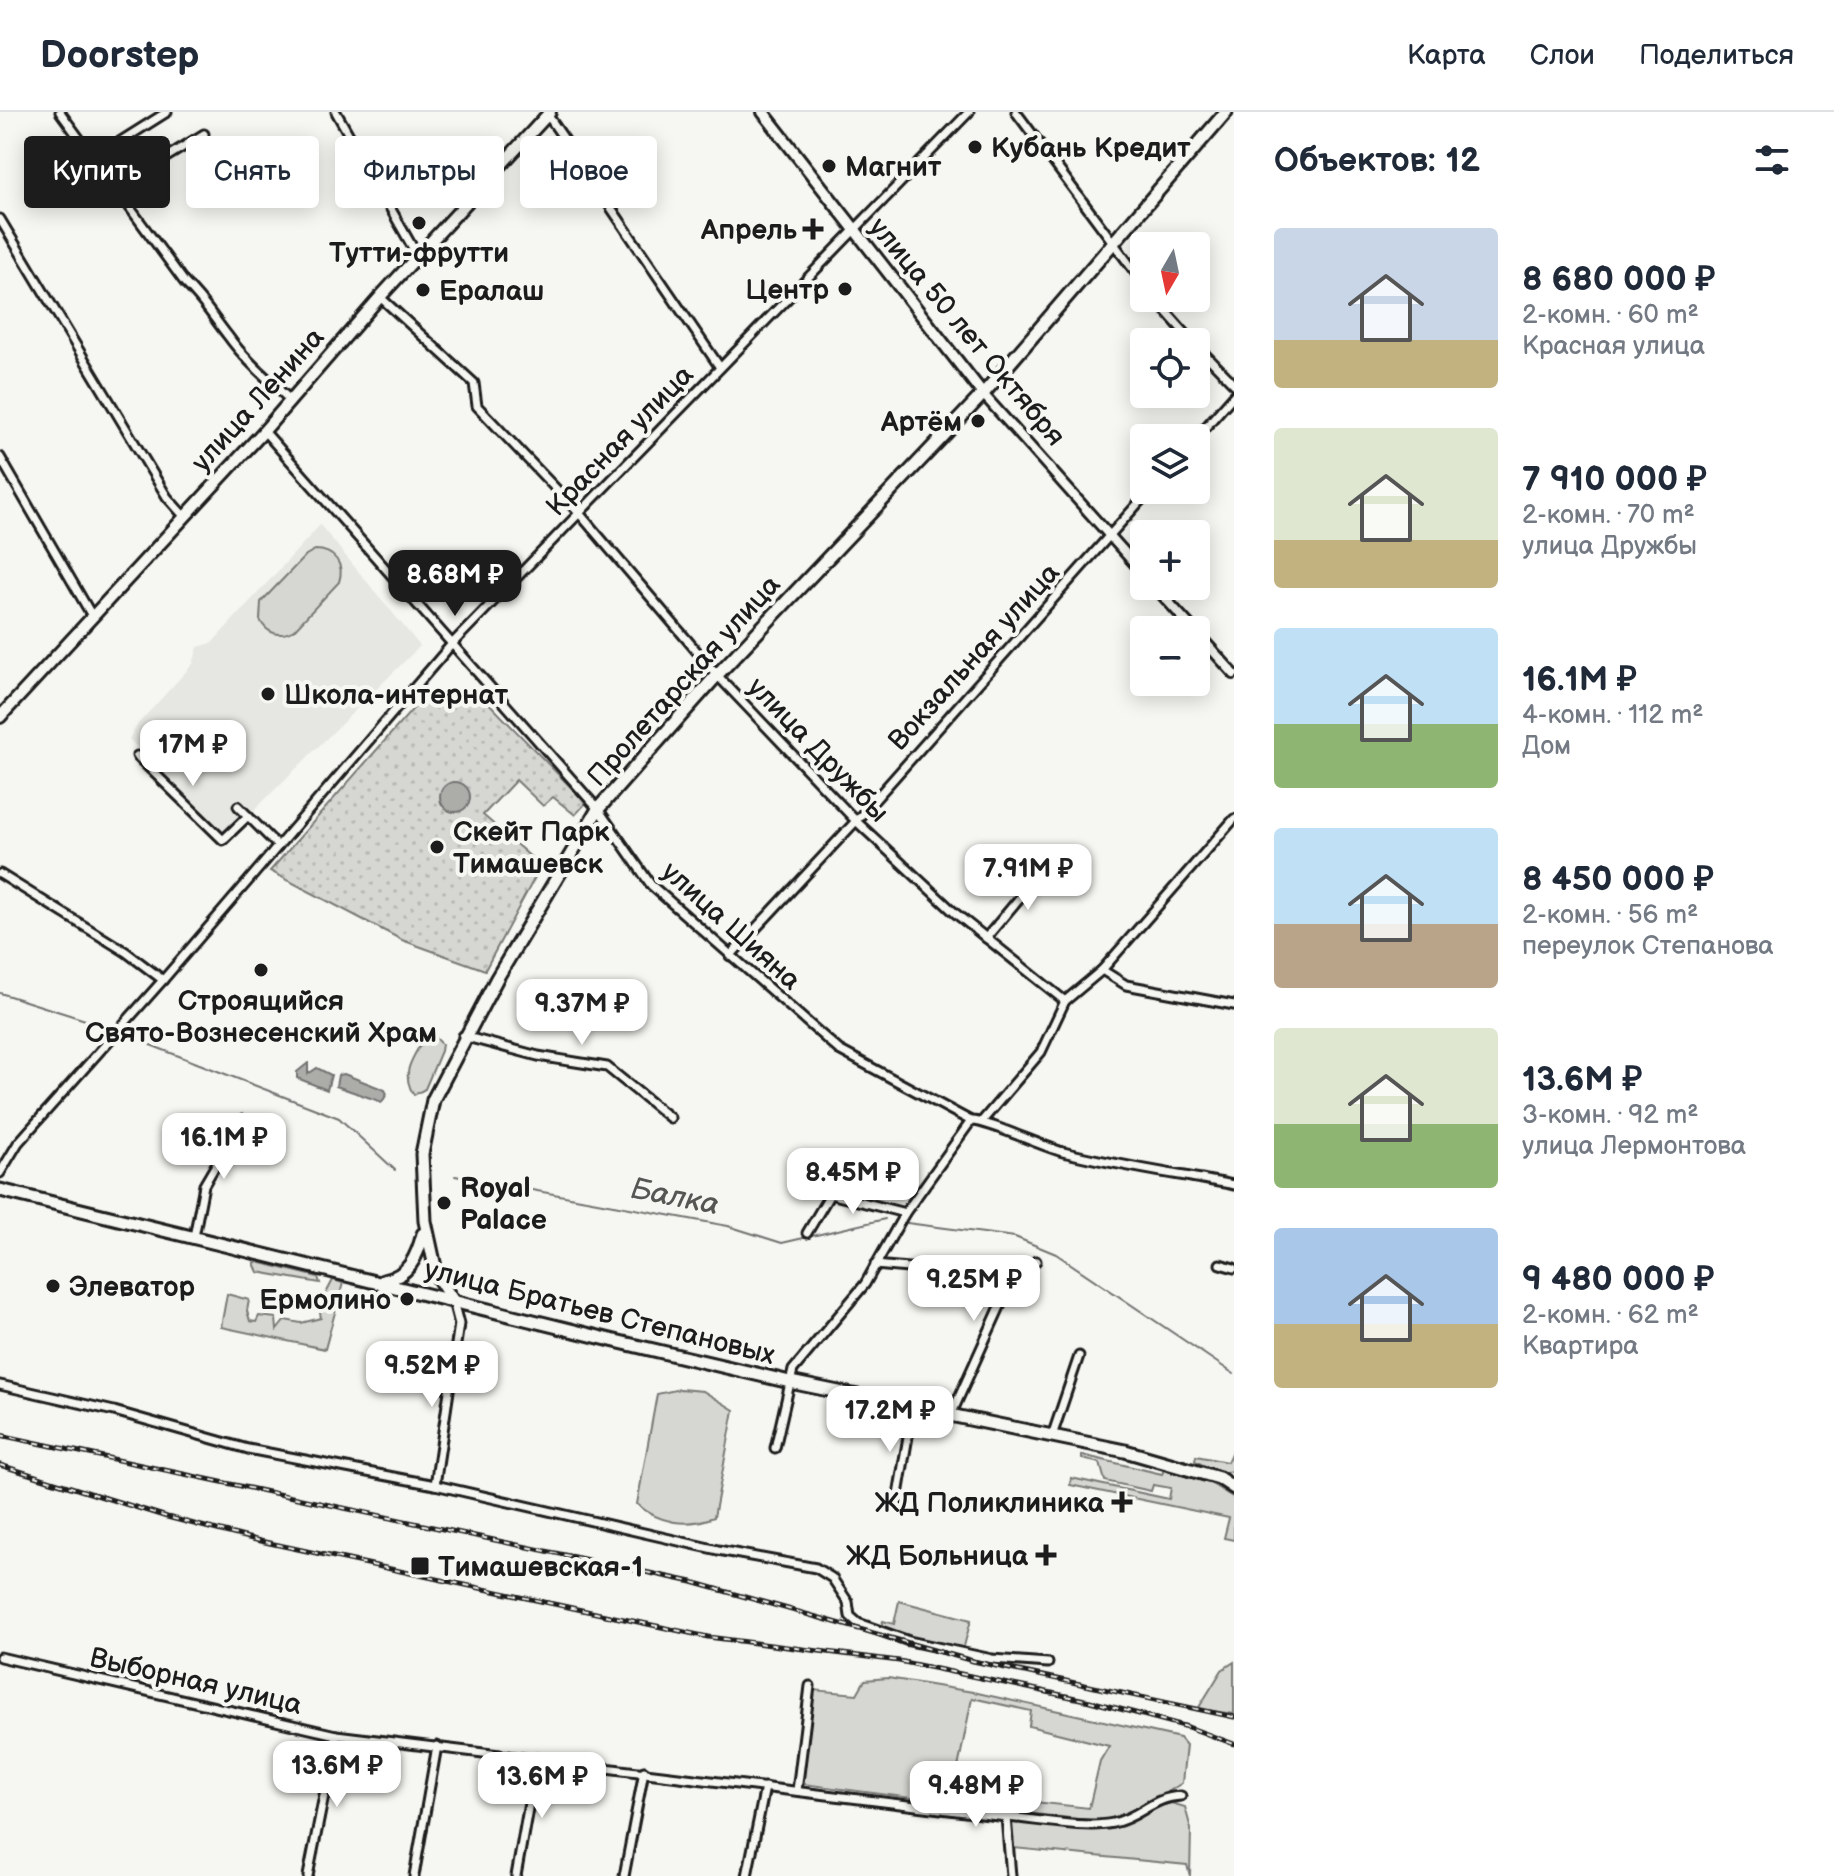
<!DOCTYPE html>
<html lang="ru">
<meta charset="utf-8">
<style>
:root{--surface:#fff;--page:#f6f6f7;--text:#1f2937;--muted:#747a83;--line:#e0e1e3;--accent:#1c1c1c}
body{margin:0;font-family:"Balsamiq Sans",sans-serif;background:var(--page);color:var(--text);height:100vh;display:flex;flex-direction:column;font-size:30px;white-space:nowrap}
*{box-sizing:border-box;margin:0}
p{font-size:26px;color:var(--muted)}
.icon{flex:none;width:44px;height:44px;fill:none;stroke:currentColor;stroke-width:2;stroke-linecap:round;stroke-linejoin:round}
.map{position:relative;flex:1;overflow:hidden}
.side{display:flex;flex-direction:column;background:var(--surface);width:600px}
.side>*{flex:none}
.guide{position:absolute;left:24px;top:24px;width:760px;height:72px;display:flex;gap:16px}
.needle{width:52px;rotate:189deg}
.buttons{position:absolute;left:1130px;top:120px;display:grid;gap:16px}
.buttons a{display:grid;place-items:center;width:80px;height:80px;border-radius:8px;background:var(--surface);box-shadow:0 4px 20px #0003;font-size:40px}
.price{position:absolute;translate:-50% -68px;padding:0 18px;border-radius:16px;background:#fff;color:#222;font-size:26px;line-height:52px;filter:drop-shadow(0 2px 4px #0008)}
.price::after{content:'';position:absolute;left:50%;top:48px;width:24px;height:18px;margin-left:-12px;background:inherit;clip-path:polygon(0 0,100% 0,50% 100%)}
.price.current{background:var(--accent);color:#fff}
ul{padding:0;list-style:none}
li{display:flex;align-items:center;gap:24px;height:200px;padding:0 40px}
li span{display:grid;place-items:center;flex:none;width:224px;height:160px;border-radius:8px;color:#555}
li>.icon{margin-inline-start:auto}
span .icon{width:96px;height:96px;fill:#fffc;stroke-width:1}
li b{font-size:34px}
h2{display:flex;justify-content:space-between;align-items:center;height:96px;padding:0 40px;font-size:34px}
.tag{padding:0 28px;border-radius:8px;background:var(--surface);box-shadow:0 4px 20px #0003;font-size:28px;line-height:72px}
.tag.current{background:var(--accent);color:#fff}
header{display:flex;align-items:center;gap:48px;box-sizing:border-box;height:112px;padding:0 40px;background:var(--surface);border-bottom:2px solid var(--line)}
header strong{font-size:38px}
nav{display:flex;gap:44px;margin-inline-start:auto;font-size:28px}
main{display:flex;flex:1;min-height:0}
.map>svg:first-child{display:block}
.built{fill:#e6e6e2}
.green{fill:#d6d6d2;stroke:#797977;stroke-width:2}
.park{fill:url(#park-dots);stroke:#797977;stroke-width:2}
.water{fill:#acaca9;stroke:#727271;stroke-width:2}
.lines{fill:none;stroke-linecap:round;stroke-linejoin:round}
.stream{stroke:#727271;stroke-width:2}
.minor-casing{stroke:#1c1c1c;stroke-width:13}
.tertiary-casing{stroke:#1c1c1c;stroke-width:14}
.secondary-casing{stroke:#1c1c1c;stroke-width:16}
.primary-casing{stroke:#1c1c1c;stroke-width:17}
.minor{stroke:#f6f6f2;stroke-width:7}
.tertiary{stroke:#f6f6f2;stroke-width:8}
.secondary{stroke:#f6f6f2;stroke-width:10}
.primary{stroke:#f6f6f2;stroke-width:11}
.rail-casing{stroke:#1c1c1c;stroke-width:5}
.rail{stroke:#f6f6f2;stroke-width:2;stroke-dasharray:6;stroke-linecap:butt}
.poi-dot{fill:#1c1c1c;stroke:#f6f6f2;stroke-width:3}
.labels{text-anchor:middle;stroke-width:8;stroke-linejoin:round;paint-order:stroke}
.poi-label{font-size:28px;font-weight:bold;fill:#1c1c1c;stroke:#f6f6f2;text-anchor:start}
.street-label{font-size:28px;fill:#1c1c1c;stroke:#f6f6f2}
.water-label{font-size:30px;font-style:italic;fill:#565654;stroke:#f6f6f2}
</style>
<header>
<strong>Doorstep</strong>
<nav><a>Карта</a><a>Слои</a><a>Поделиться</a></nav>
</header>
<main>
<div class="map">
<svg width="1234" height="1764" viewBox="0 0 1234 1764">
<defs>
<pattern id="park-dots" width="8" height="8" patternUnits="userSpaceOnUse" patternTransform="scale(2)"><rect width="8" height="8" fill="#d6d6d2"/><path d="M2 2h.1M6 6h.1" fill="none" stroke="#b7b7b4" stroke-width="1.8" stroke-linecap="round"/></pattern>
</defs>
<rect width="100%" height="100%" fill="#f6f6f2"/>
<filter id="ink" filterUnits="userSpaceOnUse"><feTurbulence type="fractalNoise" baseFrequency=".0125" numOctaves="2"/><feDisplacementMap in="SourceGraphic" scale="16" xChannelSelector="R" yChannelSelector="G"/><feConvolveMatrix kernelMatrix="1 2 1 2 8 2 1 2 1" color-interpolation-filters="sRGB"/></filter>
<g filter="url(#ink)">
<polygon class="built" points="320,413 420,534 227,725 129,627 138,612 193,552 198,535 212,531"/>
<g class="green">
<path d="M315 438C334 438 345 452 339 470L294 518C280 526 267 522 260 508L261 490 306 443Z"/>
<path d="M434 924 442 932 441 939 425 977 414 983C400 962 412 947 423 928Z"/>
<polygon points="257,1150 318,1165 320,1171 258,1160 254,1151"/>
<polygon points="333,1168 343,1171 325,1237 221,1215 227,1182 249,1188 247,1199 250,1209 256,1210 259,1204 276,1206 277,1218 285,1208 301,1211 321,1206 319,1195"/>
<path d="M680 1277 703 1279 734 1298 714 1405C686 1416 659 1411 637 1392L657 1282Z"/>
<polygon points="1234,1335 1233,1359 1219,1361 1195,1349 1196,1344 1227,1350"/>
<polygon points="1082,1343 1162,1362 1164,1358 1210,1371 1234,1386 1234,1428 1224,1426 1229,1406 1070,1373 1071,1366 1169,1387 1171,1376 1153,1373 1151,1379 1105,1369 1100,1351 1082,1347"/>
<polygon points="899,1489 971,1508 963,1538 881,1517 883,1509 894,1512"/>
<polygon points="1234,1550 1234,1602 1198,1597 1222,1558"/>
<polygon points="888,1566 973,1580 1180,1626 1186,1633 1182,1671 1132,1703 1104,1710 982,1696 977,1692 979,1684 1089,1696 1100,1649 1109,1634 1029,1614 1031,1599 972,1586 953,1681 972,1683 966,1693 803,1672 813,1578 857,1582 865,1568"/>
<path d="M1171 1691 1185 1695 1191 1717 1190 1764 1187 1753 1014 1736V1764L1009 1714 1011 1710C1045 1712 1086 1723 1119 1715 1138 1711 1151 1695 1171 1691Z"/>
</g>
<polygon class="park" points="479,581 586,691 575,703 553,685 543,694 516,668 483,703 541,754 485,858 402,828 270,759 425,583"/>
<g class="water">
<circle cx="455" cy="685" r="15"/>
<polygon points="308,951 308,962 317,956 331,963 327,978 297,966 297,960"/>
<polygon points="344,962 385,978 387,982 382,990 336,974 338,963"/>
</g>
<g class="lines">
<g class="stream">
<polyline points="0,881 98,912"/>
<polyline points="135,927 339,1006 395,1058"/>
<polyline points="455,1064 728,1114 782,1131 885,1107"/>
<polyline points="907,1111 1015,1125 1056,1142 1234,1262"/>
</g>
<g class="minor-casing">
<g id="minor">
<path d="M60 0 185 171C203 188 213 205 228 224 245 248 268 267 289 287"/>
<polyline points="336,0 418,145"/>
<polyline points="1016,0 1144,172"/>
<polyline points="547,2 719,254"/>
<polyline points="94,46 167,0"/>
<polyline points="116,76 204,22"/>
<polyline points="0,107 167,385 183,403"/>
<polyline points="380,185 474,271 477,294 579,401 717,563 856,709 955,801 1065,889"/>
<polyline points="1154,186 1193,230"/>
<polyline points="1196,233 1234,272"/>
<path d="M264 319 598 697 651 773 839 938 971 1009C986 1008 1041 1034 1063 1040 1119 1054 1177 1062 1234 1073"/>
<polyline points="1196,326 1234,283"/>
<polyline points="0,345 92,504"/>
<polyline points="137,644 223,728 248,704"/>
<polyline points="238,694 278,734"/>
<polyline points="0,762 126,840 163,868"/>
<polyline points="986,826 1047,753"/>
<polyline points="730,844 856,709 1150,378"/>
<polyline points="1102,858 1126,873 1234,893"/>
<polyline points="463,924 538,944 607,955 670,1006"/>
<polyline points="983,1008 1041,940 1065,889 1102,858 1234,707"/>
<polyline points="0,1061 18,1031 163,868 451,533 969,0"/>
<polyline points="807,1121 830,1082 905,1101"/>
<polyline points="194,1125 204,1073 242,1008"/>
<polyline points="1220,1152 1234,1156"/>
<polyline points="875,1153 941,1159"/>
<polyline points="0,1273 114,1299 248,1337 435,1373 718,1438 816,1456 832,1466 848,1490 850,1504 858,1511 909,1529 992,1547 1048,1551"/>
<polyline points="951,1303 1012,1168 1036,1149"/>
<polyline points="1052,1324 1079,1244"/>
<polyline points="775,1336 793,1258 865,1172 905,1101 971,1009"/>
<polyline points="435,1373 459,1212 453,1189"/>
<polyline points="896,1395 913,1295"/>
<path d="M0 1545 336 1623 1006 1705C1035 1707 1086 1717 1113 1711 1141 1705 1152 1685 1181 1684"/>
<polyline points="797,1679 810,1574"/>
<polyline points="1006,1705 1011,1764"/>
<polyline points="308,1764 336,1623"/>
<polyline points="414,1764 437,1634"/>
<polyline points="516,1764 537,1646"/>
<polyline points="624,1764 644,1659"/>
<polyline points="747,1764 765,1675"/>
</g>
</g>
<g class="tertiary-casing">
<g id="tertiary">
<polyline points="983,282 1144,462"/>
<polyline points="1154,474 1194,518"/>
<polyline points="1196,520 1234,562"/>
</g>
</g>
<g class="secondary-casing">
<g id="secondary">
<polyline points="763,0 983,282"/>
<polyline points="0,605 264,319 380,185 550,0"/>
</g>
</g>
<g class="primary-casing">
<g id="primary">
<polyline points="0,1078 611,1228 790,1270 1125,1339 1219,1366 1234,1376"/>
<path d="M383 1169C409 1164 417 1145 423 1122"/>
<polyline points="453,1189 437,1164 425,1109 422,1042 433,988 497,866 598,697 717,563 983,282 1226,0"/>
</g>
</g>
<use href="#minor" class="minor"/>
<use href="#tertiary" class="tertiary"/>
<use href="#secondary" class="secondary"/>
<use href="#primary" class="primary"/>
<g class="rail-casing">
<g id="rail">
<polyline points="0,1323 692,1470 973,1549 1234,1605"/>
<polyline points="0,1353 167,1405 260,1429 708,1525 899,1549 1090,1589 1188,1615 1234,1632"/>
</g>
</g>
<use href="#rail" class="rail"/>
</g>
</g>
<g class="poi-dot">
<circle cx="975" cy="35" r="8"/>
<circle cx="829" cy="54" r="8"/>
<circle cx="419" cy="111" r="8"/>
<path d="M809 105h8v8h8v8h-8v8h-8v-8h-8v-8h8z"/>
<circle cx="845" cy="177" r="8"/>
<circle cx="423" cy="178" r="8"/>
<circle cx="978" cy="309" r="8"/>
<circle cx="268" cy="582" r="8"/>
<circle cx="437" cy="735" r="8"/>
<circle cx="261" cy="858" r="8"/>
<circle cx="444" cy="1091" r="8"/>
<circle cx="53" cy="1174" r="8"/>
<circle cx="407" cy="1187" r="8"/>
<path d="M1118 1378h8v8h8v8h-8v8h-8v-8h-8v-8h8z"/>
<path d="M1042 1431h8v8h8v8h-8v8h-8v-8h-8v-8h8z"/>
<rect x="410" y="1444" width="20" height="20" rx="4"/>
</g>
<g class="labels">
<g class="poi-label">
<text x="991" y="45">Кубань Кредит</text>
<text x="845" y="64">Магнит</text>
<text x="797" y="127" text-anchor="end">Апрель</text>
<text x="419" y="150" text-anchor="middle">Тутти-фрутти</text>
<text x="829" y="187" text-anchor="end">Центр</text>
<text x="439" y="188">Ералаш</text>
<text x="962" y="319" text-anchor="end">Артём</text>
<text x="284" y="592">Школа-интернат</text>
<text x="453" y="729">Скейт Парк<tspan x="453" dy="32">Тимашевск</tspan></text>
<text x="261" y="898" text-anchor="middle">Строящийся<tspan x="261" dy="32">Свято-Вознесенский Храм</tspan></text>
<text x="460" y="1085">Royal<tspan x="460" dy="32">Palace</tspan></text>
<text x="69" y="1184">Элеватор</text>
<text x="391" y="1197" text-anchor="end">Ермолино</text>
<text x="1104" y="1400" text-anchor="end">ЖД Поликлиника</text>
<text x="1028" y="1453" text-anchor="end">ЖД Больница</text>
<text x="438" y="1464">Тимашевская-1</text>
</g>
<g class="street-label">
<text transform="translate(968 219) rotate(50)" y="10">улица 50 лет Октября</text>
<text transform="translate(257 287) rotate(-48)" y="10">улица Ленина</text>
<text transform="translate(619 328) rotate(-46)" y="10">Красная улица</text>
<text transform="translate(973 544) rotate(-48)" y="10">Вокзальная улица</text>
<text transform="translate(683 568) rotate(-48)" y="10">Пролетарская улица</text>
<text transform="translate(819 637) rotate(46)" y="10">улица Дружбы</text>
<text transform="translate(732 813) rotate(42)" y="10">улица Шияна</text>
<text transform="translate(600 1199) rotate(14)" y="10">улица Братьев Степановых</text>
<text transform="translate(196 1568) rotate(13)" y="10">Выборная улица</text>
</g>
<g class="water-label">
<text transform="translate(675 1084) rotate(11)" y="10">Балка</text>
</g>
</g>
</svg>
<div class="buttons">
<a><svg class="needle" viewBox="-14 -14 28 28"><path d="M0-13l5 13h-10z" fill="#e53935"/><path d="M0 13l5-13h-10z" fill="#747a83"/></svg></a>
<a><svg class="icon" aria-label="locate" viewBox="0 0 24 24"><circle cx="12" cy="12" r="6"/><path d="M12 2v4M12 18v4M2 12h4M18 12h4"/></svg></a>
<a><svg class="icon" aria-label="layers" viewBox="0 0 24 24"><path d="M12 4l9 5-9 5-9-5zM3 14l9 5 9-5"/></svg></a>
<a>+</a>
<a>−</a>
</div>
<b class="price current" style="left:455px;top:506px">8.68M ₽</b>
<b class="price" style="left:193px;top:676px">17M ₽</b>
<b class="price" style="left:1028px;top:800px">7.91M ₽</b>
<b class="price" style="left:582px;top:935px">9.37M ₽</b>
<b class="price" style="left:224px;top:1069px">16.1M ₽</b>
<b class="price" style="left:853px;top:1104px">8.45M ₽</b>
<b class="price" style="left:974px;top:1211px">9.25M ₽</b>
<b class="price" style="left:432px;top:1297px">9.52M ₽</b>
<b class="price" style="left:890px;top:1342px">17.2M ₽</b>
<b class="price" style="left:337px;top:1697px">13.6M ₽</b>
<b class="price" style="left:542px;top:1708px">13.6M ₽</b>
<b class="price" style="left:976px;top:1717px">9.48M ₽</b>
<div class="guide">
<a class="tag current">Купить</a>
<a class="tag">Снять</a>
<a class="tag">Фильтры</a>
<a class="tag">Новое</a>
</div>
</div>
<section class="side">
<h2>Объектов: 12<svg class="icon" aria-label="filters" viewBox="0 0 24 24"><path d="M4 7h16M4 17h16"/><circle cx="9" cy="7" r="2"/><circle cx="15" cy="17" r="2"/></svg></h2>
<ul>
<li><span style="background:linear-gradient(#c9d6e8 70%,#c2b280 0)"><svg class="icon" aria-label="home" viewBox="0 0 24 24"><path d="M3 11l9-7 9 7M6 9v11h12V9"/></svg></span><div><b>8 680 000 ₽</b><p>2-комн. · 60 m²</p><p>Красная улица</p></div></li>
<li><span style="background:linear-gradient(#dfe7d0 70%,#c2b280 0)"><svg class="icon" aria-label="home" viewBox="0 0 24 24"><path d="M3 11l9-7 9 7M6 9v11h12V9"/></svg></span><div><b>7 910 000 ₽</b><p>2-комн. · 70 m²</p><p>улица Дружбы</p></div></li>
<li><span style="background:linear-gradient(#bfe0f5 60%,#8fb573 0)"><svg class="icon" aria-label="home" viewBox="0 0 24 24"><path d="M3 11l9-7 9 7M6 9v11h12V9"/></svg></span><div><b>16.1M ₽</b><p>4-комн. · 112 m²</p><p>Дом</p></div></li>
<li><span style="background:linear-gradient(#bfe0f5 60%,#b9a48a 0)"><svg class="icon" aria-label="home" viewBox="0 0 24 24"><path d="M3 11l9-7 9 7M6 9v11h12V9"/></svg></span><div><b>8 450 000 ₽</b><p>2-комн. · 56 m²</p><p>переулок Степанова</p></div></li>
<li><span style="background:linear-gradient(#dfe7d0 60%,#8fb573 0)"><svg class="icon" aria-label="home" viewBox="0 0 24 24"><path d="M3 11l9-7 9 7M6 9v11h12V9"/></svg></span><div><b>13.6M ₽</b><p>3-комн. · 92 m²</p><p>улица Лермонтова</p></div></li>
<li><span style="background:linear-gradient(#a9c7e8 60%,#c2b280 0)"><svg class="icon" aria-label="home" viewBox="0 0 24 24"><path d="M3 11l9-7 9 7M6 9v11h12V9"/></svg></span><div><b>9 480 000 ₽</b><p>2-комн. · 62 m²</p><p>Квартира</p></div></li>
</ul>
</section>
</main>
